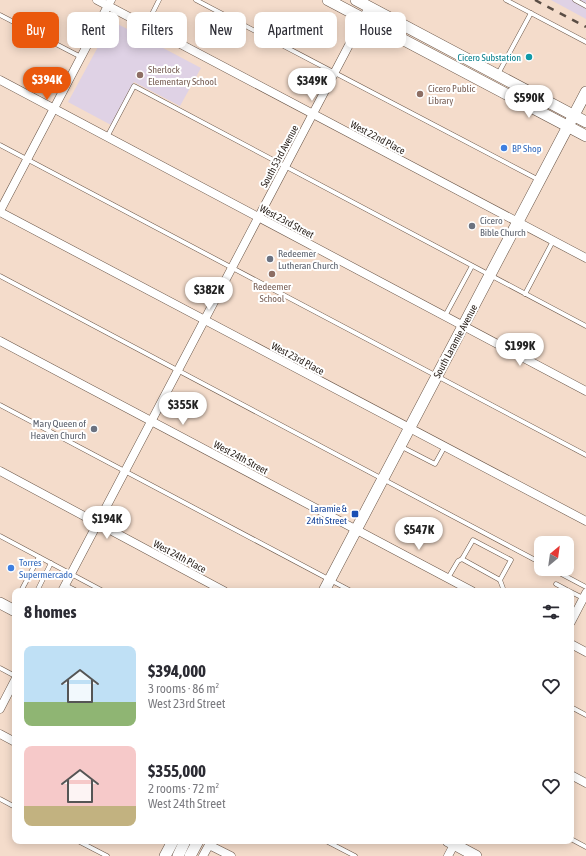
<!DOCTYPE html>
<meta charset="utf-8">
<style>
:root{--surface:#fff;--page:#f7f7f7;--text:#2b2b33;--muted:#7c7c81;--accent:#ea580c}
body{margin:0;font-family:"Asap Condensed",sans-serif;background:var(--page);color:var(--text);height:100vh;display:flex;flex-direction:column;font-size:15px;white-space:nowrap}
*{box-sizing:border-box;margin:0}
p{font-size:13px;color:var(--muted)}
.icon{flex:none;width:22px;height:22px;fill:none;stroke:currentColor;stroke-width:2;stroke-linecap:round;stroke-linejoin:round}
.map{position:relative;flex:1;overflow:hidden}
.sheet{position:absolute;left:12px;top:588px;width:562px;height:256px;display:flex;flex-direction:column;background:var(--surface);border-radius:8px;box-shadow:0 2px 10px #0003}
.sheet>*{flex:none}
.banner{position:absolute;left:12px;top:12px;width:562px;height:36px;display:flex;gap:8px}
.needle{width:26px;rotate:29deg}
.tools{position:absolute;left:534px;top:536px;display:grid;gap:8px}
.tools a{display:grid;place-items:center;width:40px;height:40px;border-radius:8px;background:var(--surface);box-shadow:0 2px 10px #0003;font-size:20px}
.price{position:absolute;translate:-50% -34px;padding:0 9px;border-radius:14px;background:#fff;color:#222;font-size:13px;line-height:26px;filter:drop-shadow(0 1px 2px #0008)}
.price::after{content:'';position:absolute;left:50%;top:24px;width:12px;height:9px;margin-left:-6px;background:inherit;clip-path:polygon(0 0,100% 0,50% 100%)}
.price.selected{background:var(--accent);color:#fff}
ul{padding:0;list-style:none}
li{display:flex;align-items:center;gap:12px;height:100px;padding:0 12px}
li span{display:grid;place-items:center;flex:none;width:112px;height:80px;border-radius:8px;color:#555}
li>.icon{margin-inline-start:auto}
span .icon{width:48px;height:48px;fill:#fffc;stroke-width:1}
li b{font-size:17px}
h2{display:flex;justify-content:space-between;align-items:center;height:48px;padding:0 12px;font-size:17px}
.pill{padding:0 14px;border-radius:8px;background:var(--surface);box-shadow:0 2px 10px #0003;font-size:14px;line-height:36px}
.pill.selected{background:var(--accent);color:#fff}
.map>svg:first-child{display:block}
.education{fill:#dfd2e5}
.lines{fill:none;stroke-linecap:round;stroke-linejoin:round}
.lane-casing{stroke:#6a5648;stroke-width:5}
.street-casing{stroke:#6a5648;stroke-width:9}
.secondary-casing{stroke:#6a5648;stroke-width:12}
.lane{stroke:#fff;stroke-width:4}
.street{stroke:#fff;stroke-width:8}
.secondary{stroke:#fff;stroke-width:11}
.rail{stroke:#5a4d44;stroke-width:2.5;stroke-dasharray:7 7;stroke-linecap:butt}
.culture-dot{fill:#0f9aa8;stroke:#fff;stroke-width:1.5}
.education-dot{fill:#8d6e63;stroke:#fff;stroke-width:1.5}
.shop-dot{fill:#3f7fe0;stroke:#fff;stroke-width:1.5}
.worship-dot{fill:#6b7280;stroke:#fff;stroke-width:1.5}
.transit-dot{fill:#1a4fb4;stroke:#fff;stroke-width:1.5}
.labels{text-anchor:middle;stroke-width:4;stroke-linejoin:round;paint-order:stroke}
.culture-label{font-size:10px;fill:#0d838f;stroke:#fff;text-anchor:end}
.education-label{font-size:10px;fill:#785e54;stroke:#fff;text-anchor:start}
.street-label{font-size:10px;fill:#251c16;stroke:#fff}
.shop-label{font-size:10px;fill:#366cbe;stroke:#fff;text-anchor:start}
.worship-label{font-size:10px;fill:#5b616d;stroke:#fff;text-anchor:start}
.transit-label{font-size:10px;fill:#164399;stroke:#fff;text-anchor:end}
</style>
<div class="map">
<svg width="586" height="856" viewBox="0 0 586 856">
<rect width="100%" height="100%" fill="#f4dccb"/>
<g class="education">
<polygon points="551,0 586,0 586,19"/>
<polygon points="112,21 201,68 180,106 134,82 111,125 68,102"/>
</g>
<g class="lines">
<g class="lane-casing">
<g id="lane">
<polyline points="196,0 539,180"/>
<polyline points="506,0 586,42"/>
<polyline points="575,0 586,6"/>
<polyline points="0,15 81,57"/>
<polyline points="146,26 159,0"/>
<polyline points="498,74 531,13"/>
<polyline points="107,137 134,86 586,326"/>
<polyline points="0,145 586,455"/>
<polyline points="0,276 541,563"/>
<polyline points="525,294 553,241"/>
<polyline points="445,316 472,266"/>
<polyline points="0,405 351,591"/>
<polyline points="400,446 435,464 445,446"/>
<polyline points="0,536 103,591"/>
<polyline points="462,559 500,580 504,591"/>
<polyline points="552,569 586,587"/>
<polyline points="448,578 458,561 462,559 473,540 511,560 500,580"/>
<polyline points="556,584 569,591"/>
<polyline points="65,585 77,591"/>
<polyline points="21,591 39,557"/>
<polyline points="37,591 51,563"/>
<polyline points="571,592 583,598"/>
<polyline points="0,668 15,676"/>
<polyline points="571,707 586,715"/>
<polyline points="0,799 15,807"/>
<polyline points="571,839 586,847"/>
<polyline points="78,841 107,856"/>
<polyline points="326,841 355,856"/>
</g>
</g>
<g class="street-casing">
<g id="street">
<polyline points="97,0 586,258"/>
<polyline points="0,80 586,391"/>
<polyline points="0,211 111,0"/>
<polyline points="0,212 586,521"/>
<polyline points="0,341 472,591"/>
<polyline points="0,471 224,591"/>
<polyline points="62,591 369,7"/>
<polyline points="571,622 586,593"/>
<polyline points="571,644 586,652"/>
<polyline points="0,709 15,680"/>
<polyline points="0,734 15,742"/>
<polyline points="571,775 586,783"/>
<polyline points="203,856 209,845 231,856"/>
<polyline points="448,856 456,841"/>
</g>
</g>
<g class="secondary-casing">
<g id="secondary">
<polyline points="328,0 586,136"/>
<polyline points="356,0 586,122"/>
<polyline points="324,591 586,92"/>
<polyline points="0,603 15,611"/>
<polyline points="448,841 476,856"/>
<polyline points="165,856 173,841"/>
<polyline points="178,856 185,841"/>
<polyline points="190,856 198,841"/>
</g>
</g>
<use href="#lane" class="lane"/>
<use href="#street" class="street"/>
<use href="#secondary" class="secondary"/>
<polyline class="rail" points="535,0 586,27"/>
</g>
<circle class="culture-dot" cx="529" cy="57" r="4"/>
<g class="education-dot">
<circle cx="140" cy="75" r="4"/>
<circle cx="420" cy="94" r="4"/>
<circle cx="272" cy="274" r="4"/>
</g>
<g class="shop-dot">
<circle cx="504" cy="148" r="4"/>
<circle cx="11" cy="568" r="4"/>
</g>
<g class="worship-dot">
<circle cx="472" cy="226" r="4"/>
<circle cx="270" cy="259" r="4"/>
<circle cx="94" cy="429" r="4"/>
</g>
<rect class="transit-dot" x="351" y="510" width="8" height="8" rx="2"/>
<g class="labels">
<g class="culture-label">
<text x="521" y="61">Cicero Substation</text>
</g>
<g class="education-label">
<text x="148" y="73">Sherlock<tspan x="148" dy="12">Elementary School</tspan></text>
<text x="428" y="92">Cicero Public<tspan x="428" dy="12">Library</tspan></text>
<text x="272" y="290" text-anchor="middle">Redeemer<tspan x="272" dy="12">School</tspan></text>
</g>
<g class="street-label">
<text transform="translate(378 137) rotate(28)" y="4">West 22nd Place</text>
<text transform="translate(279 156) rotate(-62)" y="4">South 53rd Avenue</text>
<text transform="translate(287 221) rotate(28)" y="4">West 23rd Street</text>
<text transform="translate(455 341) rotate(-62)" y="4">South Laramie Avenue</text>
<text transform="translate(298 358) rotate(28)" y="4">West 23rd Place</text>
<text transform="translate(241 457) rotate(28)" y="4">West 24th Street</text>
<text transform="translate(180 556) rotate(28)" y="4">West 24th Place</text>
</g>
<g class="shop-label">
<text x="512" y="152">BP Shop</text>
<text x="19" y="566">Torres<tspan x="19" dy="12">Supermercado</tspan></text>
</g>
<g class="worship-label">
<text x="480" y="224">Cicero<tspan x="480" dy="12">Bible Church</tspan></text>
<text x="278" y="257">Redeemer<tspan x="278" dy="12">Lutheran Church</tspan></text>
<text x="86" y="427" text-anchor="end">Mary Queen of<tspan x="86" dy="12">Heaven Church</tspan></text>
</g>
<g class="transit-label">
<text x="347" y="512">Laramie &amp;<tspan x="347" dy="12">24th Street</tspan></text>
</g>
</g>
</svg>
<div class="tools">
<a><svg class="needle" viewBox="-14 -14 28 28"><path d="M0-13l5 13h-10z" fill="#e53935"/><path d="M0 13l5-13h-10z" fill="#7c7c81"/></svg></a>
</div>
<b class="price selected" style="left:47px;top:101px">$394K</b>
<b class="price" style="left:312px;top:102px">$349K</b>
<b class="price" style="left:529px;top:119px">$590K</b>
<b class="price" style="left:209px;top:311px">$382K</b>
<b class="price" style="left:520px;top:367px">$199K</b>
<b class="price" style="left:183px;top:426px">$355K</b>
<b class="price" style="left:107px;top:540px">$194K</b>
<b class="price" style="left:419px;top:551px">$547K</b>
<div class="banner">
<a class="pill selected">Buy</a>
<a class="pill">Rent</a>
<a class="pill">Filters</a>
<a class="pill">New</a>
<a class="pill">Apartment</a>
<a class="pill">House</a>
</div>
<section class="sheet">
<h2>8 homes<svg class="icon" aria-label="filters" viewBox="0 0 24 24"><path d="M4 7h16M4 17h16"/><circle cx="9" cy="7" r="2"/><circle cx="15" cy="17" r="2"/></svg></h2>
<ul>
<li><span style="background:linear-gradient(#bfe0f5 70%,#8fb573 0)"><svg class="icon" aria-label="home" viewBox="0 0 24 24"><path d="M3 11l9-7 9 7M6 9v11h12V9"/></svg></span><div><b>$394,000</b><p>3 rooms · 86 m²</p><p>West 23rd Street</p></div><svg class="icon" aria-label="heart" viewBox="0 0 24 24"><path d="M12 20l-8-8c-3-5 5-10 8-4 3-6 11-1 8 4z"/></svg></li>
<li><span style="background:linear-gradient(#f6c9c9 75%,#c2b280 0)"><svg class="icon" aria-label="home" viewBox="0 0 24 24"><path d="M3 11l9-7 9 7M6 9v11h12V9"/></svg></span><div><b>$355,000</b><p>2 rooms · 72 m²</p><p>West 24th Street</p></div><svg class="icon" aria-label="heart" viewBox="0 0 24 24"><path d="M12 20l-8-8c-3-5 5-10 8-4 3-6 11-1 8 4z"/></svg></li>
</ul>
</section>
</div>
